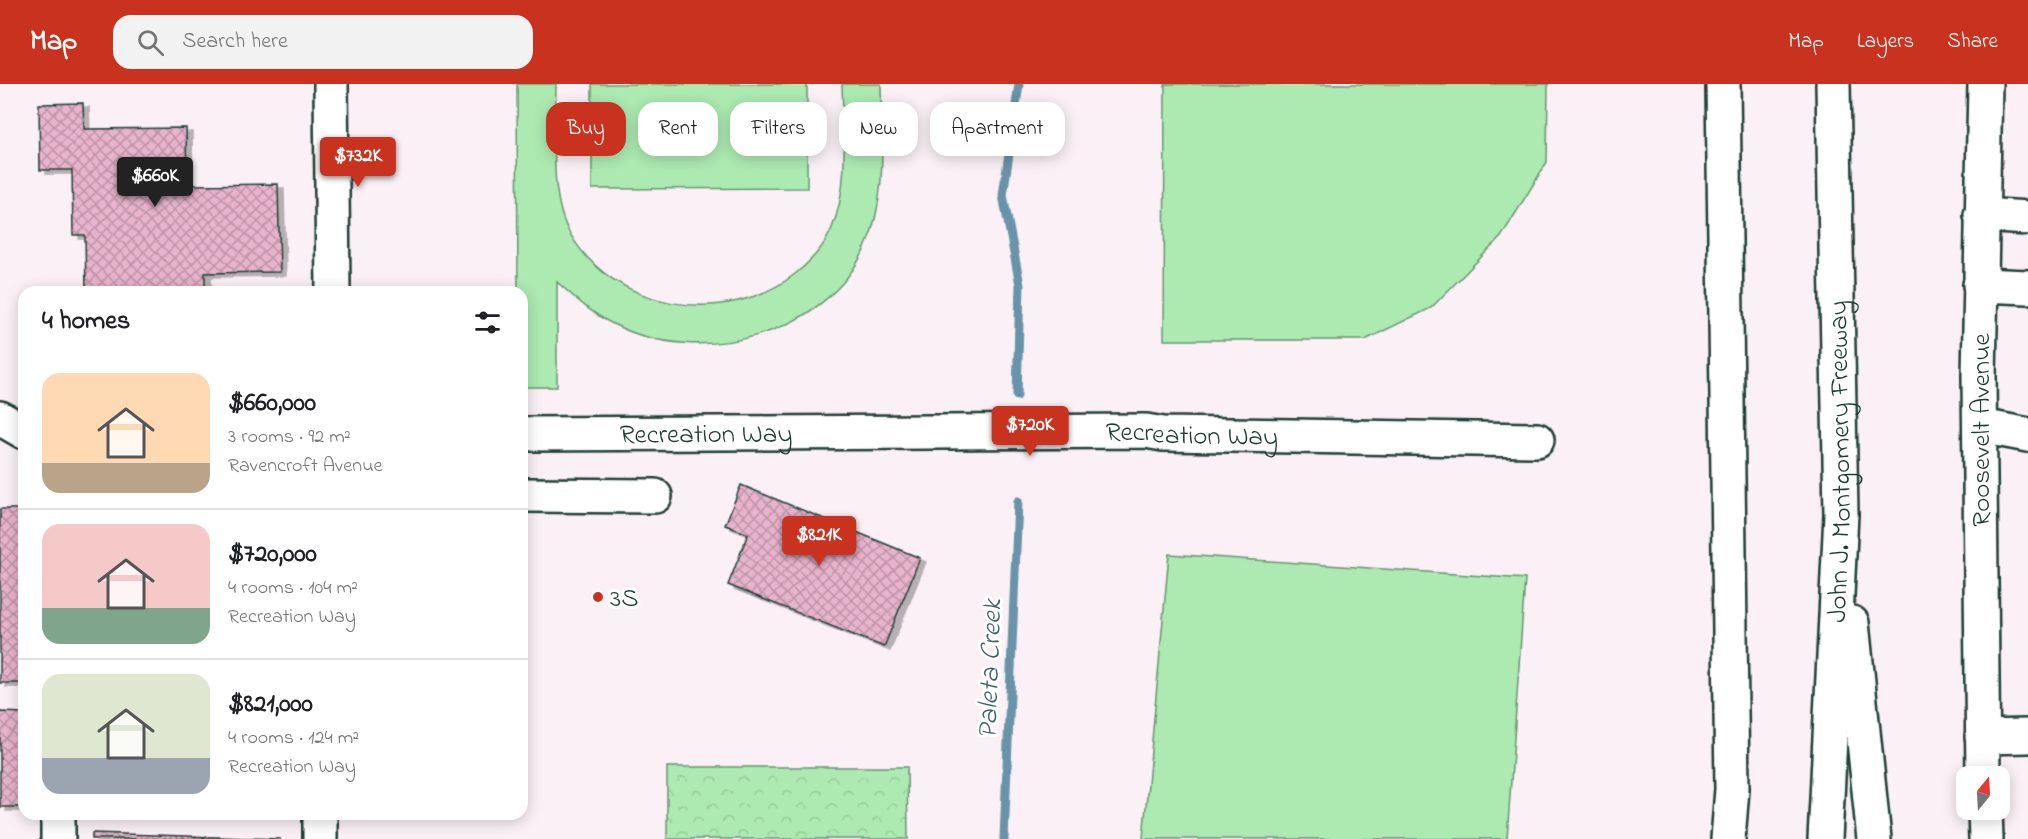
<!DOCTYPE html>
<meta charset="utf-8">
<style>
:root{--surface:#fff;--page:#f2f2f2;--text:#202124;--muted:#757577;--line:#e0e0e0;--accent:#c8321e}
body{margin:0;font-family:"Indie Flower",sans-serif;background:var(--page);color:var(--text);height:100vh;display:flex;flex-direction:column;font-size:22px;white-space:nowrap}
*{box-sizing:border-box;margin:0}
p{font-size:20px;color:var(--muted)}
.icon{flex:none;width:33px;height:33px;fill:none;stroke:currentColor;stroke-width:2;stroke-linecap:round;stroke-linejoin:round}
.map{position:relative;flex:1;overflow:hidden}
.drawer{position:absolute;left:18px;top:202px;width:510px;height:534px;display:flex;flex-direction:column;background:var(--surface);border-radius:18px;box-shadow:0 3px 15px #0003}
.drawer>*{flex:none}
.hud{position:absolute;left:546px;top:18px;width:570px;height:54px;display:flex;gap:12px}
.needle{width:39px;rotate:18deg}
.tools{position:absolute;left:1956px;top:682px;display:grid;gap:12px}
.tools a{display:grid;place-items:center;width:54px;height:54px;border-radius:12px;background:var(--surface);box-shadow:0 3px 15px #0003;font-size:30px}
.price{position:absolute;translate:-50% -51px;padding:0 14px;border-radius:6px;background:var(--accent);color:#fff;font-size:20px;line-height:39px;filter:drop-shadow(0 2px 3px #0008)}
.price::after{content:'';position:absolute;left:50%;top:36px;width:18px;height:14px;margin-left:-9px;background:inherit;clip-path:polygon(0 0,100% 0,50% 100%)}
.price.on{background:#222;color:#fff}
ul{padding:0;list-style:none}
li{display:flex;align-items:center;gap:18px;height:150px;padding:0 24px}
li+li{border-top:2px solid var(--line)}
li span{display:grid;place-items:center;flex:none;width:168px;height:120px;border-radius:18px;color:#555}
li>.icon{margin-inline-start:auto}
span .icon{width:72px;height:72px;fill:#fffc;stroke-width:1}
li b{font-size:26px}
h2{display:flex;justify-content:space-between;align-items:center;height:72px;padding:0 24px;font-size:26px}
.chip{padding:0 21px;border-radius:18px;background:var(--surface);box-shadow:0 3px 15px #0003;font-size:21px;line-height:54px}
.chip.on{background:var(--accent);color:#fff}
header{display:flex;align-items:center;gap:36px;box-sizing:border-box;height:84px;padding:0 30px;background:var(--accent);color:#fff}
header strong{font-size:28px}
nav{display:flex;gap:33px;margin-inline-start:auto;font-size:21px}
.search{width:420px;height:54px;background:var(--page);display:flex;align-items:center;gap:15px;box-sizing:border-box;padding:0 21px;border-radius:18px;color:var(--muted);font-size:22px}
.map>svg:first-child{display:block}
.grass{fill:#aceab1;stroke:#669472;stroke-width:1.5}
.park{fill:url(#park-crowns);stroke:#669472;stroke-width:1.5}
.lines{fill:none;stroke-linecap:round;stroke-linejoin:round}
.stream{stroke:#6893a9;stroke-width:9}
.building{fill:url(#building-cross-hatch);stroke:#1f3d34;stroke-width:1.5;filter:url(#shadow)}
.minor-casing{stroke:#1f3d34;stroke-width:38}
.highway-casing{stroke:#1f3d34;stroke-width:38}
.minor{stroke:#fff;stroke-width:33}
.highway{stroke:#fff;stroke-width:33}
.poi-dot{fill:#c8321e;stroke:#fff;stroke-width:2}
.labels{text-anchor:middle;stroke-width:6;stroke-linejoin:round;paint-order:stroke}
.street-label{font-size:27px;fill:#1f3d34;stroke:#fff}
.poi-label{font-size:27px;fill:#1f3d34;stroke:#fff;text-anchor:start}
.water-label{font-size:28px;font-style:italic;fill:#3e6165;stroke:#fff}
</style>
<header>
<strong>Map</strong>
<div class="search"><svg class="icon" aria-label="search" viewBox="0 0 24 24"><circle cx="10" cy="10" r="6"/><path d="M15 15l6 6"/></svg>Search here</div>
<nav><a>Map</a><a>Layers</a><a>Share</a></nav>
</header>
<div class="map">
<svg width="2028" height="755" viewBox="0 0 2028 755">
<defs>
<pattern id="park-crowns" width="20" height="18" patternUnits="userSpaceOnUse" patternTransform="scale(1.5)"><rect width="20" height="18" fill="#aceab1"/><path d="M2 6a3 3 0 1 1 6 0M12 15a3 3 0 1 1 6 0" fill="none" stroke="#94ca99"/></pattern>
<pattern id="building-cross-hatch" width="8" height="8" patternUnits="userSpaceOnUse" patternTransform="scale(1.5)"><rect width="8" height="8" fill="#e8b3cc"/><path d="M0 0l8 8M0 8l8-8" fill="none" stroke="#bb93a6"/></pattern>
<filter id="shadow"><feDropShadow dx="6" dy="4" stdDeviation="0" flood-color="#0004"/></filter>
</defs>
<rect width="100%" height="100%" fill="#faf0f5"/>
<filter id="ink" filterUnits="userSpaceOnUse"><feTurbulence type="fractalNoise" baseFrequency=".0167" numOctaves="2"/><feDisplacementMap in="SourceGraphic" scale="12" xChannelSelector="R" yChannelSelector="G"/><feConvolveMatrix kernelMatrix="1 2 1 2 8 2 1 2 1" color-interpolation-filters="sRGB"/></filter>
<g filter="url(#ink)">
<g class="grass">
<path d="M517 0H556C556 44 548 109 569 148 613 227 726 244 795 190 810 178 825 162 832 144 850 100 843 47 842 0H881C881 53 888 112 866 162 826 253 699 283 615 241 592 230 575 214 557 198V303H522V208H518Z"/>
<polygon points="592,0 807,0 807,104 592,105"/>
<polygon points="1165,0 1548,0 1547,78 1501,153 1431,224 1365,256 1164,256"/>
<polygon points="1169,470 1525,495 1507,755 1143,755"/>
</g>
<polygon class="park" points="667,683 907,683 908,755 667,755"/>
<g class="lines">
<g class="stream">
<polyline points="1017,312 1020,201 1003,111 1019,0"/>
<polyline points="1004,755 1018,417"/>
</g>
</g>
<g class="building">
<polygon points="83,19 84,45 186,44 187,101 278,100 280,188 205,189 205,208 86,208 85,151 73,151 72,86 40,86 39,20"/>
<polygon points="741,401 920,474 884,563 728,501 748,450 725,441"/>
<rect x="0" y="425" width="24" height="174"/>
<polygon points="0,628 24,629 24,723 0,723"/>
<polygon points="92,749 281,755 92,755"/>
</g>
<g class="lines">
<g class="minor-casing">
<g id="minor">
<polyline points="331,0 333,208"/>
<polyline points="1981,131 2028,134"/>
<polyline points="1980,201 2028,203"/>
<polyline points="0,334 24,348"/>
<polyline points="1981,342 2028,351"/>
<path id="s1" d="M522 350 1146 347 1163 350 1537 356"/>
<polyline points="522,411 655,412"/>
<polyline points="1982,653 2028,652"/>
<polyline points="1983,693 1979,292 1985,0"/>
<polyline points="1985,726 1986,755"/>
<polyline points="58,730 58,755"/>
<polyline points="320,755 320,730"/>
</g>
</g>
<g class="highway-casing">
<g id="highway">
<polyline points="1723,0 1732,705 1728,755"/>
<polyline points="1852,539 1874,755"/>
<path id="s2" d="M1825 755 1841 430 1833 0"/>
</g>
</g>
<use href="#minor" class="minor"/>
<use href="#highway" class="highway"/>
</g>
</g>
<circle class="poi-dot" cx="598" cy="513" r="6"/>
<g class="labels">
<g class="street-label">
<text transform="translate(1980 346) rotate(-90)" y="9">Roosevelt Avenue</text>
<text dy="9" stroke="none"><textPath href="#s1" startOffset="184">Recreation Way</textPath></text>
<text dy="9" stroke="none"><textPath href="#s1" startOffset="670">Recreation Way</textPath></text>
<text dy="9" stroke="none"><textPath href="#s2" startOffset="378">John J. Montgomery Freeway</textPath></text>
</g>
<g class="poi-label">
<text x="610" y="522">3S</text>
</g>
<g class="water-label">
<text transform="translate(988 585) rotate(-88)" y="10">Paleta Creek</text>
</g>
</g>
</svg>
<div class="tools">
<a><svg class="needle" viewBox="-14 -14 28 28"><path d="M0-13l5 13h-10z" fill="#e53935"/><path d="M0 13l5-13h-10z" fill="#757577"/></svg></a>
</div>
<b class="price" style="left:358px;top:104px">$732K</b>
<b class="price on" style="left:155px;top:124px">$660K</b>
<b class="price" style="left:1030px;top:373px">$720K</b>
<b class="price" style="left:819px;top:483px">$821K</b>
<div class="hud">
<a class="chip on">Buy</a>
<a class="chip">Rent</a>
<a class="chip">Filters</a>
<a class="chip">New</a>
<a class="chip">Apartment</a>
</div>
<section class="drawer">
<h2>4 homes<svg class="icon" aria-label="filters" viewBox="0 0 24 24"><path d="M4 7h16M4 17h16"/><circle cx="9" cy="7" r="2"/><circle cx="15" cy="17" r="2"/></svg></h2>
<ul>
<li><span style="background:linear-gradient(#ffd9b3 75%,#b9a48a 0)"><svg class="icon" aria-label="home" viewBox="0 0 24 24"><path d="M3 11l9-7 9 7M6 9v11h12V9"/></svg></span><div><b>$660,000</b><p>3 rooms · 92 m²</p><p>Ravencroft Avenue</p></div></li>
<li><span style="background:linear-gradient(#f6c9c9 70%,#7fa58c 0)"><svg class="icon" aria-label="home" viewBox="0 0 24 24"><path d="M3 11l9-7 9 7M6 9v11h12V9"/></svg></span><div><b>$720,000</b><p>4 rooms · 104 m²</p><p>Recreation Way</p></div></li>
<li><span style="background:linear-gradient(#dfe7d0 70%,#9aa5b1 0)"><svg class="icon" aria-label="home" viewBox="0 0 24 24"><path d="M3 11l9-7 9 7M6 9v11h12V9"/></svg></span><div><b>$821,000</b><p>4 rooms · 124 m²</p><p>Recreation Way</p></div></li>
</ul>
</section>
</div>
